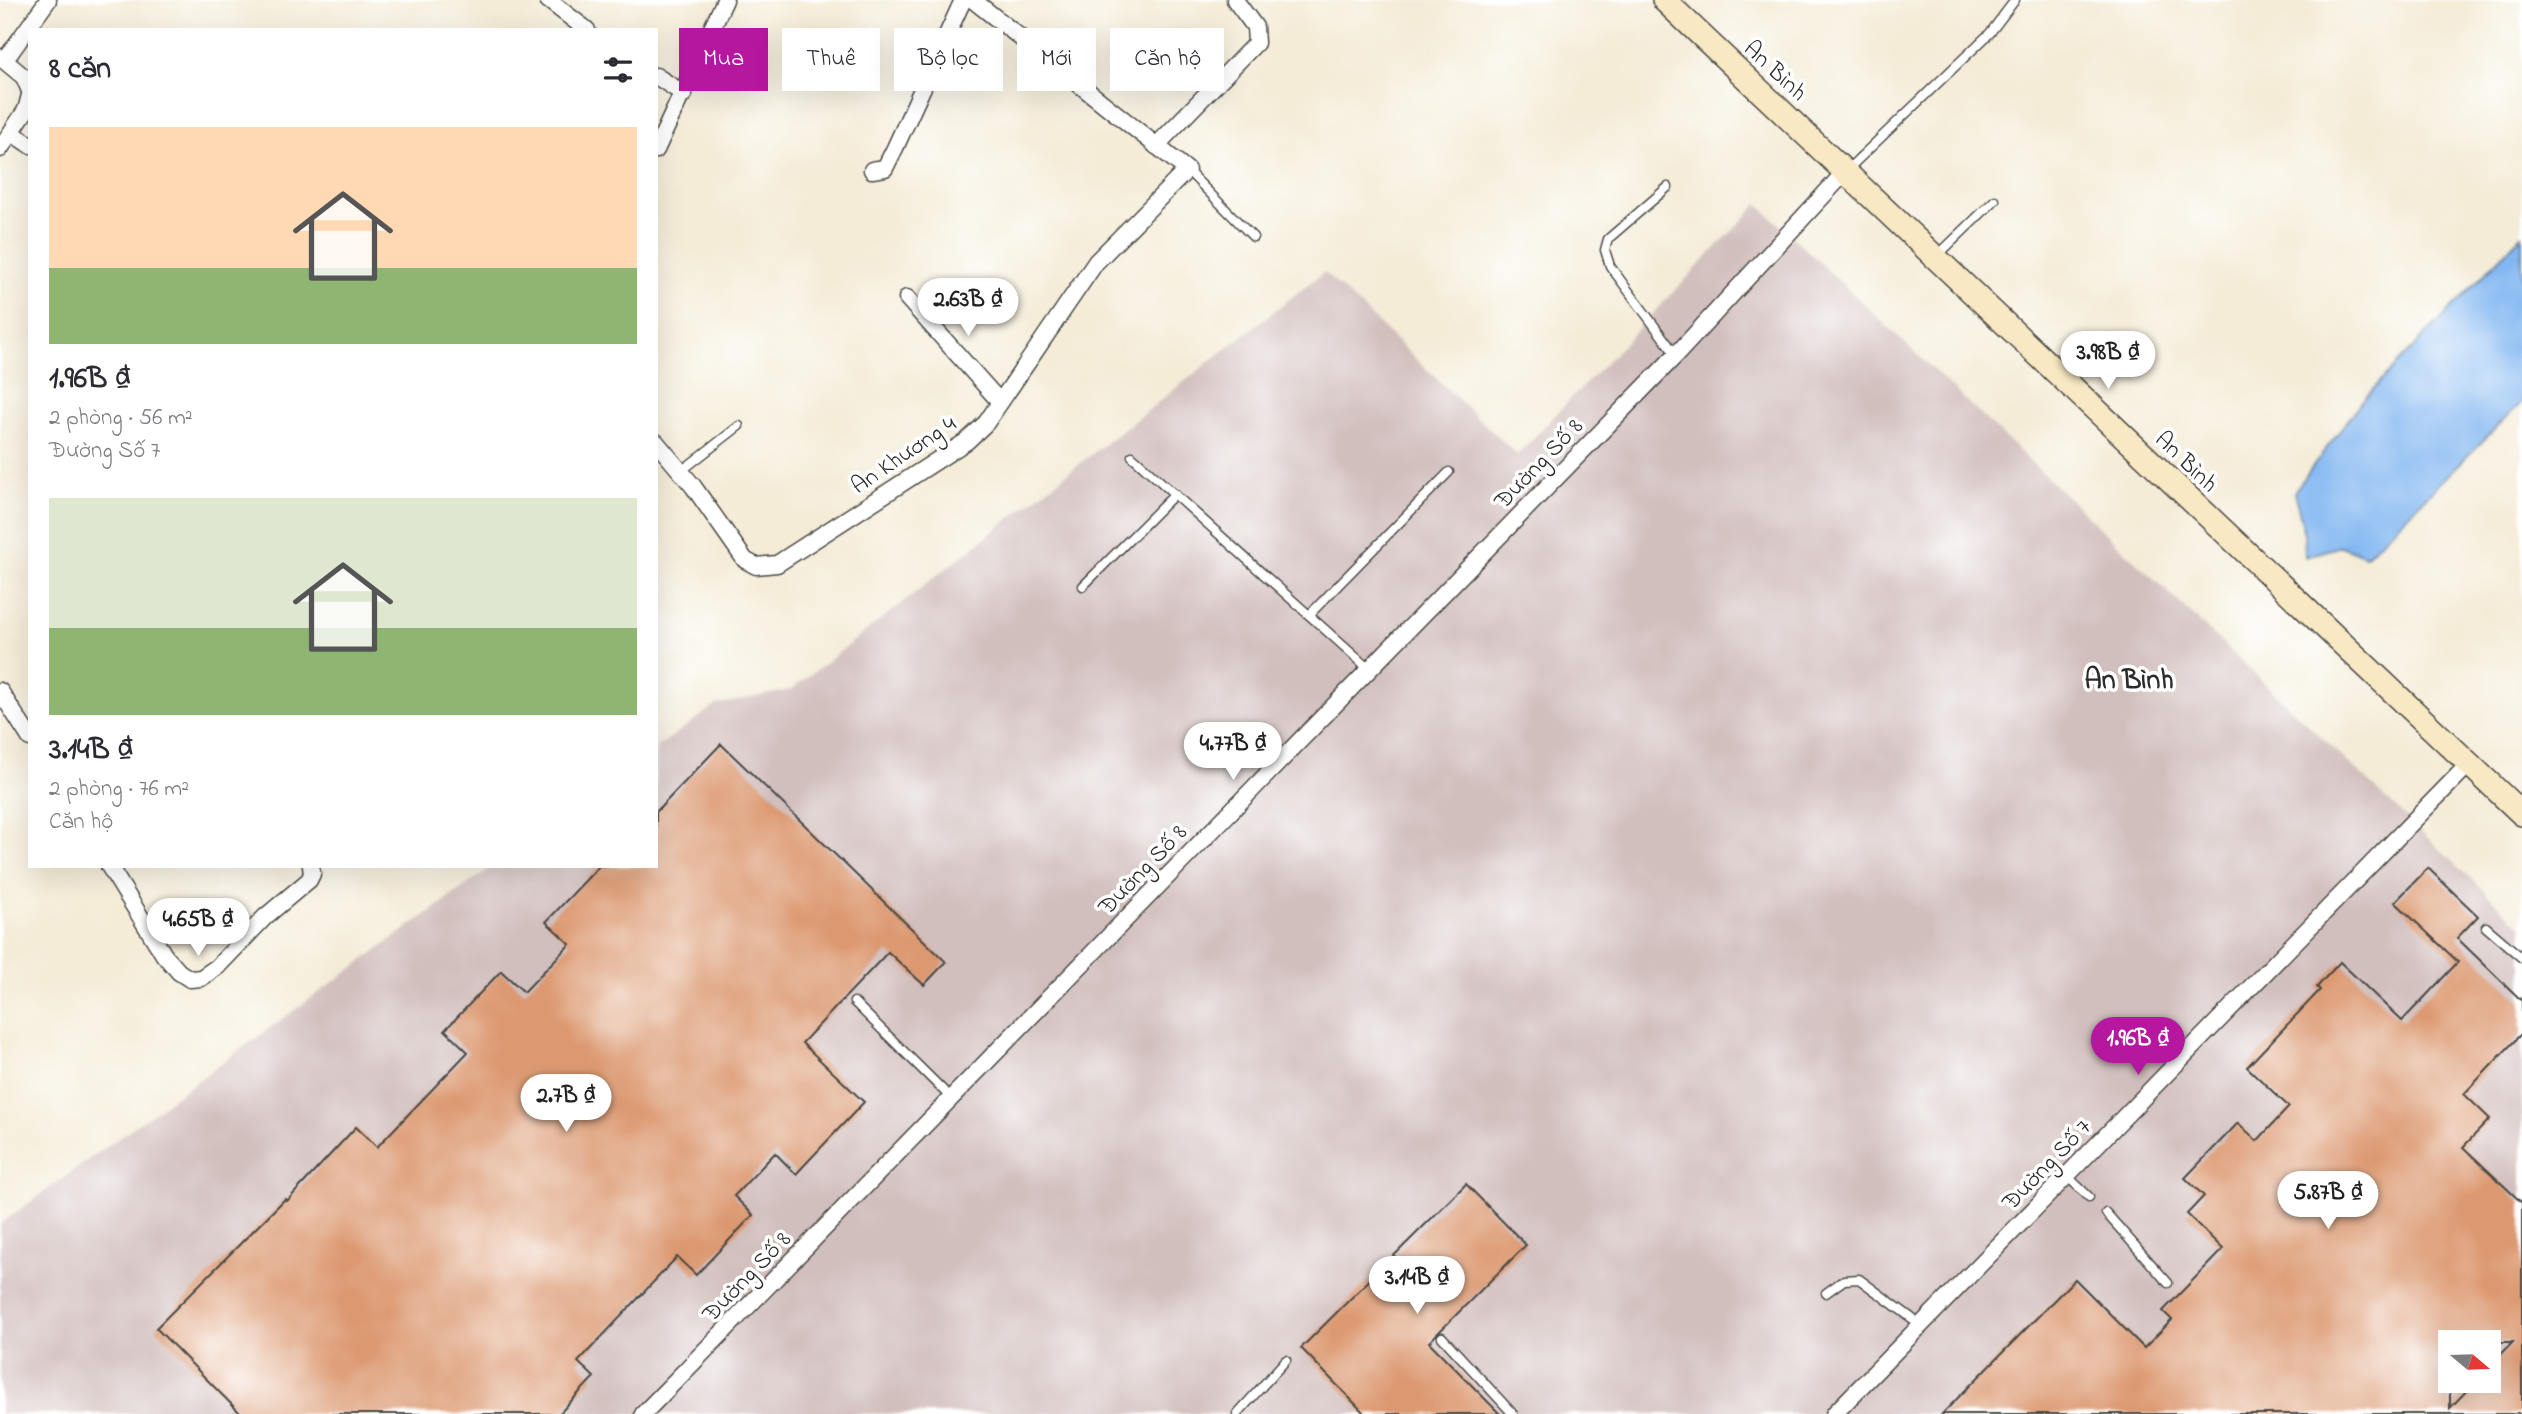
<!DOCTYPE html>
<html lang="vi">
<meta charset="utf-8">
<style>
:root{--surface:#fff;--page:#f7f7f7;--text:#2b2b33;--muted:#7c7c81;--accent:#b5179e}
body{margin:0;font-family:"Indie Flower",sans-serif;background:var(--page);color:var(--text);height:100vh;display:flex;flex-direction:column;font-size:26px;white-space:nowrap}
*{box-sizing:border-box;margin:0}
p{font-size:23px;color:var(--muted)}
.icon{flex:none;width:38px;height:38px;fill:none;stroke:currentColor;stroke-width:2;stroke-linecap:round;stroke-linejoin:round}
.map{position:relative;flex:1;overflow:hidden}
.sheet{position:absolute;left:28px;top:28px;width:630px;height:840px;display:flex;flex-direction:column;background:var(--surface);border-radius:0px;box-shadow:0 7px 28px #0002}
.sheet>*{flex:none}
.top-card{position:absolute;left:679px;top:28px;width:665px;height:63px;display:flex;gap:14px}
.needle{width:46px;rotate:109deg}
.buttons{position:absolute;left:2438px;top:1330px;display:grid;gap:14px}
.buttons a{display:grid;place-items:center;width:63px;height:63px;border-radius:0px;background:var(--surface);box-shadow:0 7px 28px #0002;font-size:35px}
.price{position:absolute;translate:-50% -60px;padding:0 16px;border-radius:24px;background:#fff;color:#222;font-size:23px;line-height:46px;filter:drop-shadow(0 2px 4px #0008)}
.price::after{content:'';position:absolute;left:50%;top:42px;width:21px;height:16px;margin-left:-10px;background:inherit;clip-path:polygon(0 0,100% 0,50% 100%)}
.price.on{background:var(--accent);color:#fff}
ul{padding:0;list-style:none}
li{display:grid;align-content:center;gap:14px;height:371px;padding:0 21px}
li span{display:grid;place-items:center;height:217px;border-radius:0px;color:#555}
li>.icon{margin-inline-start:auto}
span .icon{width:126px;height:126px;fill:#fffc;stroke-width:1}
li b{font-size:30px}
h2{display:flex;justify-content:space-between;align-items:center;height:84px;padding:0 21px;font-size:30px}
.tag{padding:0 24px;border-radius:0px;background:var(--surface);box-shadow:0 7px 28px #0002;font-size:24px;line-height:63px}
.tag.on{background:var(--accent);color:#fff}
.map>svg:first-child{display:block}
.industrial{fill:#d1bfbd;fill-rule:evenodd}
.water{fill:#83b7f1;stroke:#57718e;stroke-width:2}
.building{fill:#dc9971;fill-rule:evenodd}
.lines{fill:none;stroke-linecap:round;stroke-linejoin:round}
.lane-casing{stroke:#494845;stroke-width:11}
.street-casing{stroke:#494845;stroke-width:19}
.secondary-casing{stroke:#494845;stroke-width:26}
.lane{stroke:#fff;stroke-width:8}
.street{stroke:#fff;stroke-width:16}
.secondary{stroke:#f8e8c3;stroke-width:23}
.labels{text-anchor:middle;stroke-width:7;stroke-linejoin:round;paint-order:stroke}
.street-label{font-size:24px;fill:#2b2b2b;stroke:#fff}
.quarter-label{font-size:28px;font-weight:bold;fill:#2b2b2b;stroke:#fff}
</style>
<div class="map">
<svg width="2522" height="1414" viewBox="0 0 2522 1414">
<rect width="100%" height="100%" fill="#fff"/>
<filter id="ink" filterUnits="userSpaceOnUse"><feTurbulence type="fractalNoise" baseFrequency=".0143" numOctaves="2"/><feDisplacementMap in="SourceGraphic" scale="14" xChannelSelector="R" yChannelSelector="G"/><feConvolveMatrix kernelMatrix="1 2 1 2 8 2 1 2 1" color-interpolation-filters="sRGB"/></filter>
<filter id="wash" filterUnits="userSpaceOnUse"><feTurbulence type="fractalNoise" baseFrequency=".00686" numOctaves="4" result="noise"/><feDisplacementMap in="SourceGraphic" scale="28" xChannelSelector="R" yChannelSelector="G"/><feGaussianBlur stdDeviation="1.57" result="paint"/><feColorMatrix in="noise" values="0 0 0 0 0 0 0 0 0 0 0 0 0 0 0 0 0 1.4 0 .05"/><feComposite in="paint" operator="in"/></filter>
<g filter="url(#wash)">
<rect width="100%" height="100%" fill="#f4ecd7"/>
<path class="industrial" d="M1758 204 2522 927V1414H0V1224L493 866H656V748L716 705 791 690 1324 272 1517 455ZM2450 1342H2488V1381H2450Z"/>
<polygon class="water" points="2522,235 2522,402 2366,556 2341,546 2305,557 2304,530 2294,492 2363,400"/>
<g id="blocks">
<g class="building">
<polygon points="721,744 946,962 924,985 888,952 802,1043 864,1102 796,1174 775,1153 734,1196 753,1215 696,1275 677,1257 578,1362 594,1377 559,1414 241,1414 156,1328 285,1199 287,1201 356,1127 377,1147 468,1052 445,1030 501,971 524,992 570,944 546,922 599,866 656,866 656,812"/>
<path d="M2428 868 2478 916 2457 938 2522 1001V1033L2464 1094 2490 1119 2463 1147 2522 1203V1414H1942L2075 1279 2144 1348 2172 1320 2163 1311 2223 1249 2187 1214 2204 1196 2185 1178 2238 1123 2257 1141 2289 1107 2247 1067 2320 990 2317 987 2340 962 2402 1021 2458 962 2395 902ZM2450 1342H2513L2488 1368V1381H2476L2450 1408Z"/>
<polygon points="1466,1184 1526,1245 1429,1342 1500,1414 1365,1414 1301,1348"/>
</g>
</g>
</g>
<g filter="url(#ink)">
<use href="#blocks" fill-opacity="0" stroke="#494845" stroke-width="2"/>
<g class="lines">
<g class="lane-casing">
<g id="lane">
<polyline points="1187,170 1253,237"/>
<polyline points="1847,170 1990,33 2015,0"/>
<polyline points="1668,187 1608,239 1605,250 1610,266 1676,355"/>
<polyline points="1938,255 1995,200"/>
<polyline points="1132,456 1369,669"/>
<polyline points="680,472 739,426"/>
<polyline points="1083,586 1175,494"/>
<polyline points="1309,615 1449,472"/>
<polyline points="2486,927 2522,958"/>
<polyline points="854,1002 951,1098"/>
<polyline points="2067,1176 2089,1197"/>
<polyline points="2106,1213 2168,1283"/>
<polyline points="1826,1293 1844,1280 1859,1279 1921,1325"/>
<polyline points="1442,1337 1513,1414"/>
<polyline points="1237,1414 1286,1360"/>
</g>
</g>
<g class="street-casing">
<g id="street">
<polyline points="548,0 587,30"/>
<polyline points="0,57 24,77 30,91"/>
<polyline points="5,60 48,0"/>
<polyline points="656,76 684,94"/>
<polyline points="12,133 30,145"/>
<polyline points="1156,146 1256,43 1255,27 1235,0"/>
<polyline points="0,149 26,110 30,95"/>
<polyline points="656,150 725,0"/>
<polyline points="872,170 885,168 895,148 963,0"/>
<polyline points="907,298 1000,402"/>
<polyline points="656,442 693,486 745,560 756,566 777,564 967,441 986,423 1096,262 1187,170 973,0"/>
<polyline points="0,691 30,738"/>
<polyline points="109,866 164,955 179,972 190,979 201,978 217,967 265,917 309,880 312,874 311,866"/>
<polyline points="643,1414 1676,355 1845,172"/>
<polyline points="1834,1414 2468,765"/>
</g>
</g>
<g class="secondary-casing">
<polyline id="secondary" points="1664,0 2522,814"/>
</g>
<use href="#lane" class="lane"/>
<use href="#street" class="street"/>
<use href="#secondary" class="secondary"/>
</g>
</g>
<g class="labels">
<g class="street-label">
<text transform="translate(1776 70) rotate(43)" y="8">An Bình</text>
<text transform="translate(903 454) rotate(-34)" y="8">An Khương 4</text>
<text transform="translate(2187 461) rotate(44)" y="8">An Bình</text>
<text transform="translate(1538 463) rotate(-46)" y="8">Đường Số 8</text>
<text transform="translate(1142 869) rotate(-46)" y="8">Đường Số 8</text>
<text transform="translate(2046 1164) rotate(-46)" y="8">Đường Số 7</text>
<text transform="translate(746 1276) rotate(-46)" y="8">Đường Số 8</text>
</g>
<g class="quarter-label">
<text x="2129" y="688">An Bình</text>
</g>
</g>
</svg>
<div class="buttons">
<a><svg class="needle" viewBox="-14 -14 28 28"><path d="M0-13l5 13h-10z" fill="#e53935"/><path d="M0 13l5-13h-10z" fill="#7c7c81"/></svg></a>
</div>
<b class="price" style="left:968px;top:338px">2.63B ₫</b>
<b class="price" style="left:2108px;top:391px">3.98B ₫</b>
<b class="price" style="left:1233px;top:782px">4.77B ₫</b>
<b class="price" style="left:198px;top:958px">4.65B ₫</b>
<b class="price on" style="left:2138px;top:1077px">1.96B ₫</b>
<b class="price" style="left:566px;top:1134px">2.7B ₫</b>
<b class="price" style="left:2328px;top:1231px">5.87B ₫</b>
<b class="price" style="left:1417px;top:1316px">3.14B ₫</b>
<div class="top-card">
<a class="tag on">Mua</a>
<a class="tag">Thuê</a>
<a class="tag">Bộ lọc</a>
<a class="tag">Mới</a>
<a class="tag">Căn hộ</a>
</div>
<section class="sheet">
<h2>8 căn<svg class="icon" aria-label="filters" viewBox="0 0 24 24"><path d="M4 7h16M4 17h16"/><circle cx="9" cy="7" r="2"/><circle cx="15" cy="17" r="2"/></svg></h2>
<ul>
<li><span style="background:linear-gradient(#ffd9b3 65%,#8fb573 0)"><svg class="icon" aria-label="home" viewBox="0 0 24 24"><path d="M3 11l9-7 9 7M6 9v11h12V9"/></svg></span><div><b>1.96B ₫</b><p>2 phòng · 56 m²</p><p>Đường Số 7</p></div></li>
<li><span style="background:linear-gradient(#dfe7d0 60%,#8fb573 0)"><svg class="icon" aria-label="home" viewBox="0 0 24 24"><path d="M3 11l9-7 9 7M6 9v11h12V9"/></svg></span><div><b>3.14B ₫</b><p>2 phòng · 76 m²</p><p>Căn hộ</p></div></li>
</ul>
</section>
</div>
